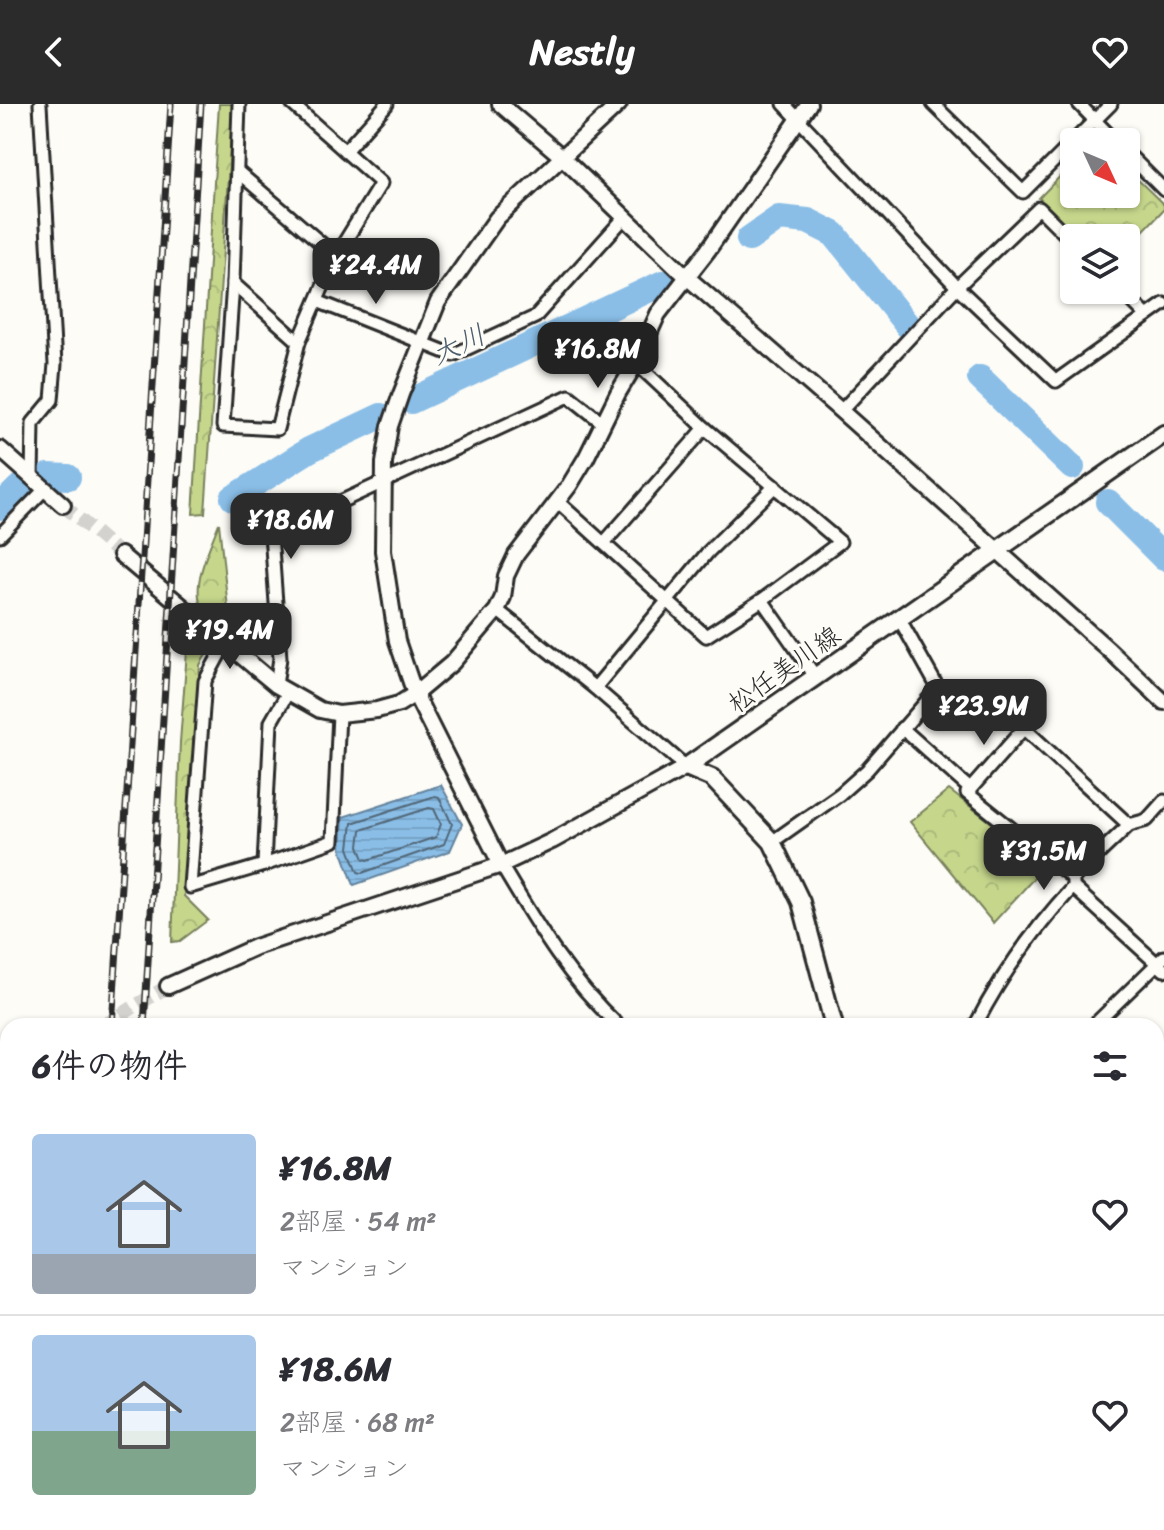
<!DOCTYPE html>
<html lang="ja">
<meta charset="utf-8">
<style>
:root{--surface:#fff;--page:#f7f7f7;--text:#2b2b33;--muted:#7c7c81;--line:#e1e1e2;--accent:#2b2b2b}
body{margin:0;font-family:Sriracha,"Klee One",sans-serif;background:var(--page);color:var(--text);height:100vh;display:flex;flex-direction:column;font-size:30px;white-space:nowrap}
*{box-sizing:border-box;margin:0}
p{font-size:26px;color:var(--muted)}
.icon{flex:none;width:44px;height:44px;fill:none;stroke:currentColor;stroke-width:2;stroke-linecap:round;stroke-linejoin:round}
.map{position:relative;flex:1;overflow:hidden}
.panel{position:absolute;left:0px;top:914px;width:1164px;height:512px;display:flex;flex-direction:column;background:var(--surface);border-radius:24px 24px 0 0;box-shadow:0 2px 6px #0004}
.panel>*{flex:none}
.needle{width:52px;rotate:134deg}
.buttons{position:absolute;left:1060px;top:24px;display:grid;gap:16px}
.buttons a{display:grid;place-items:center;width:80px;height:80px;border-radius:8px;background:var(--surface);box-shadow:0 2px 6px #0004;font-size:40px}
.price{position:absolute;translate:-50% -68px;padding:0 18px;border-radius:16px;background:var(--accent);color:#fff;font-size:26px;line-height:52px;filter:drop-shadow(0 2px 4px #0008)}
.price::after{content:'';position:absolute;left:50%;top:48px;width:24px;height:18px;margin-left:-12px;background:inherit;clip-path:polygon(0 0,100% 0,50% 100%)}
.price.selected{background:#222;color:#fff}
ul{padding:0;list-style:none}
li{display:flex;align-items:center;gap:24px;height:200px;padding:0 32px}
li+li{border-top:2px solid var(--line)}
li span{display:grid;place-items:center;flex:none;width:224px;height:160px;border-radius:8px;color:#555}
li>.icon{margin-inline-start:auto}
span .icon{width:96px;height:96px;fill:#fffc;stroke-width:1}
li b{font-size:34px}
h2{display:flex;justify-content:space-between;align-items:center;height:96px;padding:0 32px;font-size:34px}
header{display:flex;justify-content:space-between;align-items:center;height:104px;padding:0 32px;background:var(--accent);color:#fff;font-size:36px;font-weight:700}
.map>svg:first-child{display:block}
.park{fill:url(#park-crowns);stroke:#78815c;stroke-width:2}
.water{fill:url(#water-rules);stroke:#64839c;stroke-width:2}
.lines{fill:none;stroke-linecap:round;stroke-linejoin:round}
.shore{stroke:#516676;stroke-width:2}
.river{stroke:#8abee7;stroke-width:26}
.tertiary-tunnel{stroke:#d3d2ce;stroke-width:14;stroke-dasharray:14 7;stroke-linecap:butt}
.minor-casing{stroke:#2b2b2b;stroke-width:17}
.tertiary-casing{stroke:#2b2b2b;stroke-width:20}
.secondary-casing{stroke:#2b2b2b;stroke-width:22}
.minor{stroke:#fdfcf7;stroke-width:11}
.tertiary{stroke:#fdfcf7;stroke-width:14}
.secondary{stroke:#fdfcf7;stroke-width:16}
.rail-casing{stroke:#2b2b2b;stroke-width:7}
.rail{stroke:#fdfcf7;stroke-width:4;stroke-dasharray:12;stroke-linecap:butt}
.labels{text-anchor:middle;stroke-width:6;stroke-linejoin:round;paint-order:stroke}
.street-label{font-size:26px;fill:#2b2b2b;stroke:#fdfcf7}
.water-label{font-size:28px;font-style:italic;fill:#4c5e6d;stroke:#fdfcf7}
</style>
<header><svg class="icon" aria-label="back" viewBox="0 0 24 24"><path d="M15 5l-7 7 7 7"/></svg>Nestly<svg class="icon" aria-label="heart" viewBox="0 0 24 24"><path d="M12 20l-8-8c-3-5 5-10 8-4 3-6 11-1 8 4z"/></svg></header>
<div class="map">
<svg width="1164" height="1426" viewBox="0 0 1164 1426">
<defs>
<pattern id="park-crowns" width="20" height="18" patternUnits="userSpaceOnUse" patternTransform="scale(2)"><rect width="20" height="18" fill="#c6d78c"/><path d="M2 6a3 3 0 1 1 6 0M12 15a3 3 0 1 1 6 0" fill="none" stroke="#aab979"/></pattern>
<pattern id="water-rules" width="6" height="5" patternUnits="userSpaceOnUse" patternTransform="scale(2)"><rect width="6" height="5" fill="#8abee7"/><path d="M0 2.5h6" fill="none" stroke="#77a3c6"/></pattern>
</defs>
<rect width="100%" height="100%" fill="#fdfcf7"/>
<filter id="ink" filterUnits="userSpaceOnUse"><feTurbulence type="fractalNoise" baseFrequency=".0125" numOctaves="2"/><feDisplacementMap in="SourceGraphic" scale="16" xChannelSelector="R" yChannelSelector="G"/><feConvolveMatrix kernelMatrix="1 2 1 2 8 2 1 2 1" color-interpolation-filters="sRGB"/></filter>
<g filter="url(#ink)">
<g class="park">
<polygon points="219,0 233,0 205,409 193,410"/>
<polygon points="1074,58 1074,90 1126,90 1126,64 1164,101 1164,105 1126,145 1126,134 1080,134 1039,94"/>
<path d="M219 419 231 533C224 527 216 523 210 517 184 490 209 447 219 419Z"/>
<polygon points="193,520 213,539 200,561 184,792 208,816 180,837 172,838 180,638 188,534"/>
<polygon points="949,686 1046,761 993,819 910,718"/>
</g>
<polygon class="water" points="441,681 462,720 450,747 354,781 341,745 343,713"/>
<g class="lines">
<g class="shore">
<polygon points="435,692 439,693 452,720 444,740 362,769 358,768 349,744 352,719"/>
<polygon points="429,704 434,705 441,720 436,733 368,756 364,755 359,742 361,726"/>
</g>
<g class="river">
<polyline points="749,135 779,114 808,117 834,130 908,222"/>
<polyline points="980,274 1072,363"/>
<polyline points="411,297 663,179"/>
<polyline points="48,372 68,373"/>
<polyline points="233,394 309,346 381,312"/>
<polyline points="1108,398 1164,454"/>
<polyline points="0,403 19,384"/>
</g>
<g class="tertiary-tunnel">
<polyline points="63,401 121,451"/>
<polyline points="103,922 168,882"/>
</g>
<g class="minor-casing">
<g id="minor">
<polyline points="239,0 233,179 223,322 277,325 299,238 336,152 381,79 345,47 387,0"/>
<polyline points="292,0 345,47"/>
<polyline points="784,0 957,183 1056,277 1164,200"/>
<polyline points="933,0 1023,88 1111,0"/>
<polyline points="1079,0 1116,38"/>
<polyline points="1126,48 1164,86"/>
<polyline points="238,68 336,152"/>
<polyline points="233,179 299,238"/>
<polyline points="1121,186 1147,212"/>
<polyline points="317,197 453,251 535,213 625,113"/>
<polyline points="841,307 957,183 1039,104 1074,139"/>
<polyline points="32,373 33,319 52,296 55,260 40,0"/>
<polyline points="557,397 706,532 762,496 840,438 705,324 636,259"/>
<polyline points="0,431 45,385"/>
<polyline points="604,439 705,324"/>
<polyline points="762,496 815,572"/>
<polyline points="497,506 595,584 686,663"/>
<polyline points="225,540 205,577 190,783 264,761 333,737 339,610"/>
<polyline points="276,581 280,554 271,430 569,292 603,319"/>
<polyline points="595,584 708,448 775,382"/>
<polyline points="902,624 970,685"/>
<polyline points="772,738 840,690 867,666 938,584 899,514"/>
<polyline points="264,761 271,618 287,590"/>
<path d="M501 761C538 823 566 872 619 922"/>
<polyline points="1073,774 967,689 1024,624 1129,721"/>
<polyline points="1073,783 1164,866"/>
<path d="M975 922C1001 871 1035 824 1073 783V774L1129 721 1147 716 1164 697"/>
<polyline points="1093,922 1164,853"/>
<polyline points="1156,982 1164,974"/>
<polyline points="0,995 8,977"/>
<polyline points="1156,1087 1164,1093"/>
<polyline points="0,1122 8,1171"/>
<polyline points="1156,1234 1164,1225"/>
<polyline points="0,1290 8,1294"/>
<polyline points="0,1374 8,1367"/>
<polyline points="1004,1418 1013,1426"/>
</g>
</g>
<g class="tertiary-casing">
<g id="tertiary">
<polyline points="500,0 561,52 688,174 841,307 1109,546 1164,598"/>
<polyline points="0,345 63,401"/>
<polyline points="121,451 276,581 320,606 339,610 377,606 399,600 415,590 452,559 497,506 503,493 506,472 516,451 569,382 586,354 618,289 636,259 658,210 708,146 809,0"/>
<polyline points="501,761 415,590 397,537 383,447 384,359 390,322 401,290 438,198 497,114 619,0"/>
<polyline points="168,882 255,843 501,761 552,737 686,663"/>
<polyline points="8,1041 8,1064"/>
<polyline points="1156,1045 1164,1038"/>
<polyline points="22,1426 23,1418"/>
<polyline points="787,1426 794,1418"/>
</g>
</g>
<g class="secondary-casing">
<g id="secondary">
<polyline points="686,663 1164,330"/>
<polyline points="686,663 712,674 772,738 801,798 834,922"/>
<polyline points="1156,1245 1164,1248"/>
<polyline points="0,1313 3,1314"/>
<polyline points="275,1418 296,1426"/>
<polyline points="504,1426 513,1418"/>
</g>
</g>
<use href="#minor" class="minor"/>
<use href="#tertiary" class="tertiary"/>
<use href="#secondary" class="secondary"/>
<g class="rail-casing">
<g id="rail">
<polyline points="112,922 171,0"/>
<polyline points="144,922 201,0"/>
<polyline points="70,1426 72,1418"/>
<polyline points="114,1426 115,1418"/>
</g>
</g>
<use href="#rail" class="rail"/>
</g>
</g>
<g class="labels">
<g class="street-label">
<text transform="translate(784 565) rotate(-35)" y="9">松任美川線</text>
</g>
<g class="water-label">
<text transform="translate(458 240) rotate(-25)" y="10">大川</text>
</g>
</g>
</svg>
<div class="buttons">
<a><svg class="needle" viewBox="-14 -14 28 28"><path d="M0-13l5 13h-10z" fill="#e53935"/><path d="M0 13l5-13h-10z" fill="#7c7c81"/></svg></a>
<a><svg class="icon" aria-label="layers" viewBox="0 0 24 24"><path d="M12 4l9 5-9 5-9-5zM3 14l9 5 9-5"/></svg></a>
</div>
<b class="price" style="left:376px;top:202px">¥24.4M</b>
<b class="price selected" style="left:598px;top:286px">¥16.8M</b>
<b class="price" style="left:291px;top:457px">¥18.6M</b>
<b class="price" style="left:230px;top:567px">¥19.4M</b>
<b class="price" style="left:984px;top:643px">¥23.9M</b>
<b class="price" style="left:1044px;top:788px">¥31.5M</b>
<section class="panel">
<h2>6件の物件<svg class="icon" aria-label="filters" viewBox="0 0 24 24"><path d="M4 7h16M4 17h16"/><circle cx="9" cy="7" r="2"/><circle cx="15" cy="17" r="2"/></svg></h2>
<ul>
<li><span style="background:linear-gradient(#a9c7e8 75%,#9aa5b1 0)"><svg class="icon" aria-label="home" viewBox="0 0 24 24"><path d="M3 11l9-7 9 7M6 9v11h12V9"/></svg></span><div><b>¥16.8M</b><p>2部屋 · 54 m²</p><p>マンション</p></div><svg class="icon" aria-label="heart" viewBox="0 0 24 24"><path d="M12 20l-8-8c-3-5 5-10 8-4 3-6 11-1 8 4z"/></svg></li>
<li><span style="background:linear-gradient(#a9c7e8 60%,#7fa58c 0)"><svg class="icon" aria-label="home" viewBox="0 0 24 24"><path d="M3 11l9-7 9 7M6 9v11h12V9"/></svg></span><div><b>¥18.6M</b><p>2部屋 · 68 m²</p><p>マンション</p></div><svg class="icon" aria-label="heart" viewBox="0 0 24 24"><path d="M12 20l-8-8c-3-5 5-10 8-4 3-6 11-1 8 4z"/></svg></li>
</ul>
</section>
</div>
